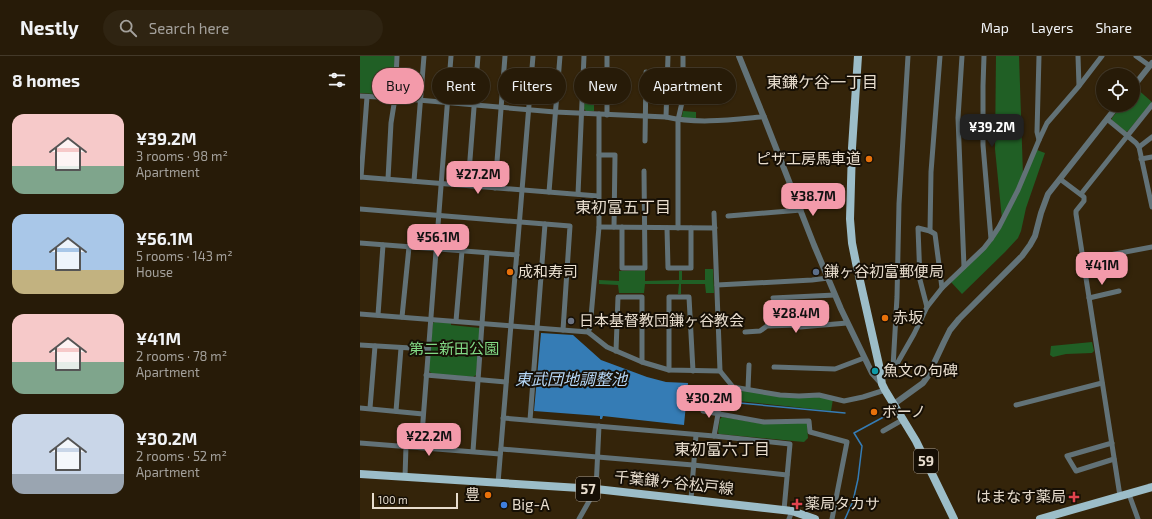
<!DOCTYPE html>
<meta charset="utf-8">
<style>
:root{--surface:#271b08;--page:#2f2412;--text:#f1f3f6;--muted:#a4a19c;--line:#433929;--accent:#f39aaa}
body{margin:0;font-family:"Exo 2","Noto Sans JP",sans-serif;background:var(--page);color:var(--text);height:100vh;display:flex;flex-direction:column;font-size:15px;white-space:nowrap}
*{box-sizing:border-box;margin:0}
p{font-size:13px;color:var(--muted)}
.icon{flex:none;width:22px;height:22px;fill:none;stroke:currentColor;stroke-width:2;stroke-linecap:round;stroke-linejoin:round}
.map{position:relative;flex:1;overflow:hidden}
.details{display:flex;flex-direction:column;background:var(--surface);width:360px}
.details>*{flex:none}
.banner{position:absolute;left:12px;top:12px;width:380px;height:36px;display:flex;gap:8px}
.tools{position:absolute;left:736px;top:12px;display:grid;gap:8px}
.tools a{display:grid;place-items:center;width:44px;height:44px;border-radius:50%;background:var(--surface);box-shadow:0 1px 3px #0004,0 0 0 1px var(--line);font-size:20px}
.scale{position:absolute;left:12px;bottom:10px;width:86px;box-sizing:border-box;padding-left:4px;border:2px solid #e8ddce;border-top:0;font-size:11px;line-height:14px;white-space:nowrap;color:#e8ddce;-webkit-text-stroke:3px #160f05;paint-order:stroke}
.price{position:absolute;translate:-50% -34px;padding:0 9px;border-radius:8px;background:var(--accent);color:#111;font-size:13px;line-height:26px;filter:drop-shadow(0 1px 2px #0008)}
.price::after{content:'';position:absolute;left:50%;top:24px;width:12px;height:9px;margin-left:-6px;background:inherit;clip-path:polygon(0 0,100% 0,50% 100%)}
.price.active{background:#222;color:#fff}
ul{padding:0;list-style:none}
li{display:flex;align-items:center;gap:12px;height:100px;padding:0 12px}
li span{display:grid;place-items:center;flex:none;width:112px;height:80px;border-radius:12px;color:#555}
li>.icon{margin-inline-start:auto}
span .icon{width:48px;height:48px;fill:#fffc;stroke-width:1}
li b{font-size:17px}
h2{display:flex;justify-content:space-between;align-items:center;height:48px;padding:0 12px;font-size:17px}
.tag{padding:0 14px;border-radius:18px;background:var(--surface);box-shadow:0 1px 3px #0004,0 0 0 1px var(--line);font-size:14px;line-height:36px}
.tag.active{background:var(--accent);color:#111}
header{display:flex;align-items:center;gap:24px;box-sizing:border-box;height:56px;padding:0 20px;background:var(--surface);border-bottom:1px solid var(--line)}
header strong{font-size:19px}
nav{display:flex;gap:22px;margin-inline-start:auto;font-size:14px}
.search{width:280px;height:36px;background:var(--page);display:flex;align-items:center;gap:10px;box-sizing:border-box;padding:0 14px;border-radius:22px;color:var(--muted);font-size:15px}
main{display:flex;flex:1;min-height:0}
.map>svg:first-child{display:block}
.green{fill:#205f25}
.water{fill:#357cb5}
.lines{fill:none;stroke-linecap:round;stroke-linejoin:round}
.stream{stroke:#357cb5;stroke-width:1.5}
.minor{stroke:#627277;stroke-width:5}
.tertiary{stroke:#627277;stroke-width:6}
.primary{stroke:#9cbdc8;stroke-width:8}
.food-dot{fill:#e8710a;stroke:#160f05;stroke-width:1.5}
.service-dot{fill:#5c6f8a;stroke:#160f05;stroke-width:1.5}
.worship-dot{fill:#6b7280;stroke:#160f05;stroke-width:1.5}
.culture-dot{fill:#0f9aa8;stroke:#160f05;stroke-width:1.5}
.health-dot{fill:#e0444e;stroke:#160f05;stroke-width:1.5}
.shop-dot{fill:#3f7fe0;stroke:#160f05;stroke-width:1.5}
.labels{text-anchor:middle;stroke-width:4;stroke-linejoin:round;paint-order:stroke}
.shield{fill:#160f05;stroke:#a99f92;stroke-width:1}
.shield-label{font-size:14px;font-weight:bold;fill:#e8ddce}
.poi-label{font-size:15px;fill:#e8ddce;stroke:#160f05;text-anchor:start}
.park-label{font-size:15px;fill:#82d985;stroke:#160f05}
.street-label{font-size:15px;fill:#e8ddce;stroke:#160f05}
.neighbourhood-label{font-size:16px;fill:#e8ddce;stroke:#160f05}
.water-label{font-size:16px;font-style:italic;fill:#b5d7f7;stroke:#160f05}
</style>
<header>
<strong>Nestly</strong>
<div class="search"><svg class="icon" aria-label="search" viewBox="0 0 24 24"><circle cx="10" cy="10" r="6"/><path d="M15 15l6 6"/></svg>Search here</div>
<nav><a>Map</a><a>Layers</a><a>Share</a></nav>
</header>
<main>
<section class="details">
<h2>8 homes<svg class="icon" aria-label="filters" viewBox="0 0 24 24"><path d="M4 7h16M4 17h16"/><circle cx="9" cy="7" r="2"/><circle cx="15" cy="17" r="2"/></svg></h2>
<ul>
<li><span style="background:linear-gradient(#f6c9c9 65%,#7fa58c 0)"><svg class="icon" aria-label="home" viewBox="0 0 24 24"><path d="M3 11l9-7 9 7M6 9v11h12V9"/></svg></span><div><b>¥39.2M</b><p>3 rooms · 98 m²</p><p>Apartment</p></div></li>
<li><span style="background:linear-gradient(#a9c7e8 70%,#c2b280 0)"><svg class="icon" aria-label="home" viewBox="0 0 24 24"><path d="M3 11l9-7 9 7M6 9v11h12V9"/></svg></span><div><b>¥56.1M</b><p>5 rooms · 143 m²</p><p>House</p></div></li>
<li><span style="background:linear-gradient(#f6c9c9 60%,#7fa58c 0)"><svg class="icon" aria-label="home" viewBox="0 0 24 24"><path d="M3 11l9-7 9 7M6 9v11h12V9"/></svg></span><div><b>¥41M</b><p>2 rooms · 78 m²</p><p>Apartment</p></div></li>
<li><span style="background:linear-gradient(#c9d6e8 75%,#9aa5b1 0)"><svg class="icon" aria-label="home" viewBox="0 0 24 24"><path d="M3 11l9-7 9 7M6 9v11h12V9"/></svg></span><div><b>¥30.2M</b><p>2 rooms · 52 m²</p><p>Apartment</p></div></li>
</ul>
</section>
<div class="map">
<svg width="792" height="463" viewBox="0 0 792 463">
<rect width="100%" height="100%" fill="#34240a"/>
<g class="green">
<polygon points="0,0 35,0 32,37 30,39 0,37"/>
<polygon points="636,0 659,0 663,119 642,163 635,93"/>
<polygon points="776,32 792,46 768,75 766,76 752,64 752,62 762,49 773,49 773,36"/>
<polygon points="225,40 234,40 234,55 226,55 224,53"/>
<polygon points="323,55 336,56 336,64 323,62 322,60"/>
<polygon points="677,94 685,97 666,152 661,175 658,182 645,196 602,238 591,226 626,192"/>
<polygon points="345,213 353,213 354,237 346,237 345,228 321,228 321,238 318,238 319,228 285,228 284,237 259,237 258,229 239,228 239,224 259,225 259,215 285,214 285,225 319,224 319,215 322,215 322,224 345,224"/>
<polygon points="75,266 91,267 91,269 120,272 116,319 113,321 73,318 70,316 68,312 73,267"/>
<polygon points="732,286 734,295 732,297 706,298 693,301 690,299 691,290"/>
<polygon points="362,332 449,340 473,343 471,355 361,343"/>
<polygon points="362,361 404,368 446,366 447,368 448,382 444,386 359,378 358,376 360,363"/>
</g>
<polygon class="water" points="181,277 213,279 241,304 287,321 306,326 328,327 324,369 243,360 242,363 240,363 240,360 174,355"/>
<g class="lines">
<g class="stream">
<polyline points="358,345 485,357"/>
<polyline points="485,463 493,445 498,423 501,398 502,390 494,377 531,357"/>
</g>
<g class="minor">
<polyline points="602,0 598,62 604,211"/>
<polyline points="624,0 623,30 623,89 631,183"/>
<polyline points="718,0 719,30"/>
<polyline points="776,0 790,10"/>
<path d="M0 40 35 42 195 56 306 61C337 68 369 64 400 61L404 60"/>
<polyline points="247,59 247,0"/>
<polyline points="306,61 308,0"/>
<polyline points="747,63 776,87 779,91 792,151"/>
<polyline points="679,84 677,76 679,0"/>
<polyline points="285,85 286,16"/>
<polyline points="779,91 792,81"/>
<polyline points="239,99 255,99 254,171"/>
<polyline points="781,103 792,101"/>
<polyline points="0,121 238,140"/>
<polyline points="1,121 7,41"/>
<polyline points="28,123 31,67 35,42 37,0"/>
<polyline points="700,123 724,141 724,145 716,155 716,158 760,440"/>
<polyline points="54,125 64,0"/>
<polyline points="108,129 118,0"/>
<polyline points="135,132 145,0"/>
<polyline points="189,136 200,0"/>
<polyline points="218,138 224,0"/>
<polyline points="721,138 792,49"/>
<polyline points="0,153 210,170 203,274"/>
<polyline points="368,160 441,154"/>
<polyline points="239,171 355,172"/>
<polyline points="262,171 262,212 285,212 284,115"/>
<polyline points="307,172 308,212 331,212 331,172"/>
<polyline points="318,172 318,64 323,42 323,0"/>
<polyline points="570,175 575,178 582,232"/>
<polyline points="0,187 157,199"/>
<polyline points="723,204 792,191"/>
<polyline points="357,229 452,224 468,222"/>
<polyline points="413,242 475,239"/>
<polyline points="729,242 759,235"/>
<polyline points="567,251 560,224 558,172 570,175 571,116 580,0"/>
<polyline points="0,258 228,276 247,291 282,306 309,314 360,315 354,157"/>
<polyline points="18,259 23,189"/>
<polyline points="42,261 49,191"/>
<polyline points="96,265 102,195"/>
<polyline points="228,276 230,272 239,171 239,58"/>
<polyline points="385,276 400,275 407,270 437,269 440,271 487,267"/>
<polyline points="0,289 68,293"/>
<polyline points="256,295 258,241 282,241 282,306"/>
<polyline points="414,311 475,313 504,302"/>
<polyline points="533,311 537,241 539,148 548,0"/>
<polyline points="309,314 309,241 329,241 333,315"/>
<polyline points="360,315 373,331 420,339 439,340 459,339 484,345 503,341 525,334"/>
<polyline points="66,319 146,326"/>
<polyline points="521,324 538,306 554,278 567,251 582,232 624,192 631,183 639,171 658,134 679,84 687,67 719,30 742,0"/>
<polyline points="388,333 389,309"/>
<polyline points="656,349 742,327"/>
<polyline points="0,352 63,358"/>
<polyline points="10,352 15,290"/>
<polyline points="36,355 41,292"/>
<polyline points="343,355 404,366 449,365 450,376 487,386 472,463"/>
<polyline points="143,362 354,380 430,388 424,454"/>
<polyline points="170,364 185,168"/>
<polyline points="523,375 544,363"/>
<polyline points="354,380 358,358 359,348"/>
<polyline points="0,387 140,398"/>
<polyline points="752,387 707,400 716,415 754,403"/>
<polyline points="61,391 91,0"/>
<polyline points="141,393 333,409 427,419"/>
<polyline points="113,395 127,197"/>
<polyline points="45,421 46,390"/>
<polyline points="138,427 173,0"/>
<polyline points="770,441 778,463"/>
<polyline points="331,443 336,379"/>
<polyline points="219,463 236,433 239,370"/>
<polyline points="429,463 432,455"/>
</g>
<g class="tertiary">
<polyline points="379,0 405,64 454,189 481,253 512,317 522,328"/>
<polyline points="773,31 792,7"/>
<polyline points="534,348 563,327 568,320 584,286 590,274 599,263 662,200 670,189 675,180 681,157 688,138 758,49"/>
</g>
<g class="primary">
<polyline points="498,0 492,92 490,163 492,187 496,207 519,309 522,328 525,334 556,385 594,463"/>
<polyline points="0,418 236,433 432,455 455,463"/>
<polyline points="680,463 792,431"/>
</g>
</g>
<g class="food-dot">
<circle cx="509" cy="103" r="4"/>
<circle cx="150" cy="216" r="4"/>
<circle cx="525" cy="262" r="4"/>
<circle cx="514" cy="356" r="4"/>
<circle cx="128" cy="439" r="4"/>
</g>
<circle class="service-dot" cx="456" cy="216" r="4"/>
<circle class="worship-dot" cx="211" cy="265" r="4"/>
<circle class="culture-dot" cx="515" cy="315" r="4"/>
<g class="health-dot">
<path d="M712 435h4v4h4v4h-4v4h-4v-4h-4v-4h4z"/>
<path d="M435 442h4v4h4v4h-4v4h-4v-4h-4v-4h4z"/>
</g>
<circle class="shop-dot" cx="144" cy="449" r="4"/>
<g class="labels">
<g class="shield">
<rect x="554" y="393" width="24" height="24" rx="3"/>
<rect x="216" y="421" width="24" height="24" rx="3"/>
</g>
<g class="shield-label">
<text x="566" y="410">59</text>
<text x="228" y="438">57</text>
</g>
<g class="poi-label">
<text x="501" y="108" text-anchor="end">ピザ工房馬車道</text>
<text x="158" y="221">成和寿司</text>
<text x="464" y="221">鎌ヶ谷初富郵便局</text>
<text x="533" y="267">赤坂</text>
<text x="219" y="270">日本基督教団鎌ヶ谷教会</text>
<text x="523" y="320">魚文の句碑</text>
<text x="522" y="361">ボーノ</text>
<text x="120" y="444" text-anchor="end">豊</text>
<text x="706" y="446" text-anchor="end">はまなす薬局</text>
<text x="445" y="453">薬局タカサ</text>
<text x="152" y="454">Big-A</text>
</g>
<g class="park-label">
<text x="94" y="298">第二新田公園</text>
</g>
<g class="street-label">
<text transform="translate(314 427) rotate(6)" y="5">千葉鎌ヶ谷松戸線</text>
</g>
<g class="neighbourhood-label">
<text x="462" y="32">東鎌ケ谷一丁目</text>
<text x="263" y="157">東初富五丁目</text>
<text x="362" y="399">東初富六丁目</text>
</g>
<g class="water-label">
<text x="211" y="329">東武団地調整池</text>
</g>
</g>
</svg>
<div class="tools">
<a><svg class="icon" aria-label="locate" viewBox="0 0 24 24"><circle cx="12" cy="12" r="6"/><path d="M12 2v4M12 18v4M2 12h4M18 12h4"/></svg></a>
</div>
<div class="scale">100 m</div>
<b class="price active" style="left:632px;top:92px">¥39.2M</b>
<b class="price" style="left:118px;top:139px">¥27.2M</b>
<b class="price" style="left:453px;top:161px">¥38.7M</b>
<b class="price" style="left:78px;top:202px">¥56.1M</b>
<b class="price" style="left:742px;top:230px">¥41M</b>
<b class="price" style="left:436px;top:278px">¥28.4M</b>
<b class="price" style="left:349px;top:363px">¥30.2M</b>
<b class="price" style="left:69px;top:401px">¥22.2M</b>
<div class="banner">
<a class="tag active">Buy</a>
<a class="tag">Rent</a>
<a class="tag">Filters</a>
<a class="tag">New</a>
<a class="tag">Apartment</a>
</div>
</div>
</main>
